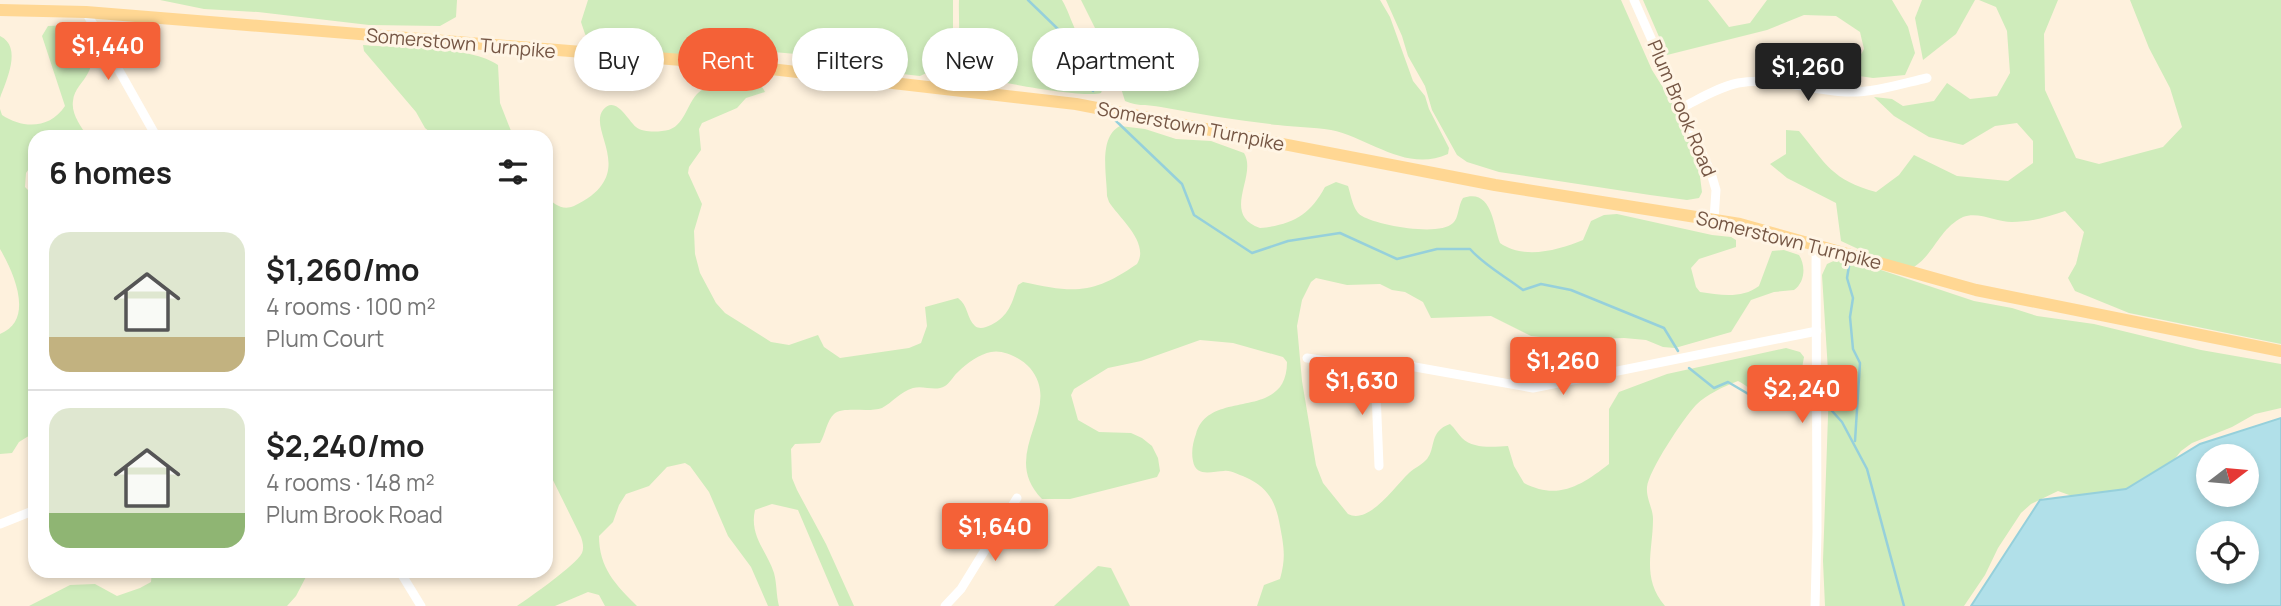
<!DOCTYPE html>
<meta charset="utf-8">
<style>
:root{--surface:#fff;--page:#f2f2f2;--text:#222;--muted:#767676;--line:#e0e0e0;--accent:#f46137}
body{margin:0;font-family:Manrope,sans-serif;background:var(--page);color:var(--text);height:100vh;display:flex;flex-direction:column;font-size:26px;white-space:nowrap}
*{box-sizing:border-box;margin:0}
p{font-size:23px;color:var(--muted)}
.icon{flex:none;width:38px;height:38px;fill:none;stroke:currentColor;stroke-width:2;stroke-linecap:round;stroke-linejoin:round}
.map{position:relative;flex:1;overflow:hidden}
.side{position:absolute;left:28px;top:130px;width:525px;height:448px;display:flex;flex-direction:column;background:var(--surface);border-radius:21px;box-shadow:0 4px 10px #0003}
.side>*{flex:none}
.guide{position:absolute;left:574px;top:28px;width:665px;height:63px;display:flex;gap:14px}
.needle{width:46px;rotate:74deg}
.buttons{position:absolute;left:2196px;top:444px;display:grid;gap:14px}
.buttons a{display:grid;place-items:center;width:63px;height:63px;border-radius:50%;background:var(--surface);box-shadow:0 4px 10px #0003;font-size:35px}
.price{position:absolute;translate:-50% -60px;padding:0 16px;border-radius:7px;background:var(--accent);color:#fff;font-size:23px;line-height:46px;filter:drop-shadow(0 2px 4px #0008)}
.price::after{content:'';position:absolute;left:50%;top:42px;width:21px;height:16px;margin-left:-10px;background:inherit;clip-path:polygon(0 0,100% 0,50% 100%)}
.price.on{background:#222;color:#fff}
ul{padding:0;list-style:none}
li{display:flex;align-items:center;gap:21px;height:175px;padding:0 21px}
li+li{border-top:2px solid var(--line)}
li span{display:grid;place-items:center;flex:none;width:196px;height:140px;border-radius:21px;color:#555}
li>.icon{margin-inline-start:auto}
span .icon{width:84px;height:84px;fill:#fffc;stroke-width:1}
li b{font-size:30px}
h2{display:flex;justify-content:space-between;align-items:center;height:84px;padding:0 21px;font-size:30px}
.tag{padding:0 24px;border-radius:32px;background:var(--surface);box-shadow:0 4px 10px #0003;font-size:24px;line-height:63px}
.tag.on{background:var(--accent);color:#fff}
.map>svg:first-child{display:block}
.green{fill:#cfecbb}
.water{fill:#b1e0e9;stroke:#96d0db;stroke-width:2;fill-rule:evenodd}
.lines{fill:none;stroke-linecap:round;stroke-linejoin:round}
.stream{stroke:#96d0db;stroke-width:2.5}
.minor{stroke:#fff;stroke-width:9}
.major{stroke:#ffd793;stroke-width:12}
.labels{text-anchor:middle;stroke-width:6;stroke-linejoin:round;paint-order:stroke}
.street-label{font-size:19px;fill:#755644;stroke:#fff5e5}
</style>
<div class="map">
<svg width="2281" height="606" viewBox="0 0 2281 606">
<rect width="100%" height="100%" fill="#fef1dd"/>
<g class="green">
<polygon points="160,0 457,0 456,17 440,26 369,25 258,12 204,9"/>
<polygon points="588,0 953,0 953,40 948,53 931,71 920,76 893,73 830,57 741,49 666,55 604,48 592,45 585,34 581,22"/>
<path d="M959 0H1062C1068 10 1071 21 1076 31 1086 49 1110 71 1101 93 1085 99 969 78 953 69L950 64C963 44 958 23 959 0Z"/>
<path d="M1081 0H1380L1390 17 1413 81 1425 96 1429 109 1449 148 1448 154C1406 173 1370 138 1331 130 1313 127 1295 127 1278 125 1239 121 1200 114 1161 107 1148 104 1138 107 1125 101L1114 66Z"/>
<polygon points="1386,0 1621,0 1652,70 1684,121 1696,146 1702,192 1699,198 1687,200 1650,195 1499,172 1467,162 1457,155 1432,110 1425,86 1408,56 1402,36"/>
<polygon points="1643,0 1708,0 1729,27 1750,23 1767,0 1892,0 1908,27 1915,53 1905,75 1873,78 1845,74 1857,62 1864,49 1860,32 1836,16 1804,15 1767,30 1667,55"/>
<polygon points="1922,0 1975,0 1956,34 1923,60 1915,18"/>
<path d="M1979 0H2058L2044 34 2045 90 2076 158 2099 164 2163 147 2182 127 2170 88 2149 48 2130 0H2281V344L2129 313 2075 291 2068 278 2076 264 2084 232 2065 211C2047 217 2031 222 2012 222 1997 222 1978 211 1963 217 1939 229 1935 253 1914 267L1882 260 1841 241 1836 203 1787 178 1770 164 1786 154V130L1799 131C1826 164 1832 180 1876 192L1899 175 1914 155 1957 176 2008 181 2033 163V141L2017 123 1995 126 1963 145 1929 137 1894 116 1874 97 1892 99 1903 106 1934 101 1947 83 1970 99 1997 96 2010 73 2007 31 1996 7Z"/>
<path d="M72 25C85 35 98 55 88 73 83 83 74 89 73 101 71 114 81 126 87 136H35V160L26 173 25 187 35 197V432L19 442 12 453 0 454V334C35 320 14 273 0 249V109L2 115C23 129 50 129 65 106L42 36 48 26Z"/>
<path d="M0 36C23 47 6 81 0 98Z"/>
<path d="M363 45C397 48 472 46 498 65L500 103 513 136H435L425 128 416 112 364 51Z"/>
<path d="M731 78C746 78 758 77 765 92L746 98 737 108 702 123 699 129 701 150 689 167 688 173 702 204 694 231 695 254 700 273 716 303 725 313 771 342 789 345 818 335 824 347 840 358 909 348 921 343 927 326 925 307 958 298C968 305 967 319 975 326 980 330 986 327 991 325 1009 316 1012 303 1018 285L1023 282C1074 293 1092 295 1137 264 1150 243 1120 219 1109 202L1107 196C1107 176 1098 137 1120 126L1145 129 1176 139 1211 141 1244 153C1258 176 1220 214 1260 228 1292 225 1310 215 1325 187L1336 182 1348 186C1351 195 1353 211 1362 216 1377 225 1439 237 1453 223 1459 218 1458 205 1463 198 1492 188 1493 225 1500 243 1524 260 1559 250 1583 240L1591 221 1604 215 1617 214 1712 235 1731 237 1736 240V247L1699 259 1691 268 1696 287 1700 292C1720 295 1742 299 1759 286L1772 251 1784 250 1799 255C1806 266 1805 282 1794 290L1774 292 1751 300 1731 332 1675 348 1663 347 1646 340 1624 338 1570 340 1531 336 1491 316 1431 318 1423 302 1405 292 1392 290 1380 284 1347 285 1316 278 1311 282 1302 300 1297 326 1302 381 1316 465 1323 483 1348 514C1369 525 1395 486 1409 473 1414 468 1422 465 1427 459 1436 448 1429 431 1450 424 1455 428 1457 433 1462 438 1473 449 1493 447 1508 446L1514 466 1524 483C1558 501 1582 485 1609 464V409L1619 392 1667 374 1786 348 1800 352 1804 357 1797 396 1788 406C1763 412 1756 389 1738 381 1723 387 1707 394 1696 405 1683 419 1649 470 1647 487 1646 499 1653 508 1653 519 1653 551 1641 578 1665 606H1257L1264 585 1280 579C1286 558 1284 547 1280 526 1276 502 1268 487 1245 477 1239 475 1231 470 1224 471 1213 471 1196 478 1193 461 1191 452 1193 442 1196 434 1209 387 1287 423 1287 362L1283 357 1233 343 1200 340 1141 361 1108 368 1074 389 1071 395 1078 420 1099 432 1131 433 1142 438 1152 446 1158 458 1160 471 1157 477 1082 496 1070 499H1042C997 453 1065 410 1030 368 1022 359 1004 349 991 352 980 354 967 363 959 371 954 375 950 383 945 386 935 392 924 385 913 388 900 392 893 402 882 408 869 413 843 406 834 414 827 420 825 435 820 443L795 444 791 449 792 478 797 490 826 544 854 606H839L798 510 772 504 755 510C749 536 767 551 774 573 777 584 776 595 779 606H768L751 567 728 536 709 492 690 466 685 463 667 467 649 486 626 494 619 505 613 522 599 536C599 568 616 585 637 606H605L599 595 588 592 555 606H517C530 597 575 566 582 553 584 548 583 543 581 537L546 466V196C554 204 562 211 574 206 641 174 587 131 603 110 615 94 628 120 636 127 642 132 654 132 662 131 684 130 685 107 697 94 706 85 720 81 731 78Z"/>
<polygon points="1838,259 1872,267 1974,301 2012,308 2037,316 2094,324 2201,350 2281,364 2281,408 2255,414 2232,427 2192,443 2181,451 2169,466 2156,490 2083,500 2058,491 2031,504 2021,513 1998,548 1985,575 1964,606 1825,606 1823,561 1829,387 1822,275 1827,264"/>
<polygon points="1098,566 1111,568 1130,606 1054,606"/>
<polygon points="152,571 152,570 309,571 296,596 287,606 29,606 70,585 95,584 117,596 140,588 151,582"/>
</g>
<path class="water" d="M2281 418V606H1971L2040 500 2126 489 2200 444ZM2208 457H2247V495H2208ZM2208 534H2247V572H2208Z"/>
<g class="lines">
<g class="stream">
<polyline points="1028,0 1061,32 1085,82 1093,91"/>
<path d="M1114 119 1182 184 1194 215 1252 253 1288 241 1340 233 1397 259 1437 249H1470C1485 266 1505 276 1523 290L1541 284 1571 290 1664 328 1678 351"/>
<polyline points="1849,266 1847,278 1853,298 1850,317 1853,349 1860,363 1855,441"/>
<polyline points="1689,368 1714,388 1728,382 1750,395 1760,388 1809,386"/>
<polyline points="1823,401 1842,422 1867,469 1904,606"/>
</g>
<g class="minor">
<polyline points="1634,0 1711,173 1716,190 1714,219"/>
<polyline points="86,12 156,136"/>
<path d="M1683 107C1701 98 1719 87 1738 83 1773 76 1811 91 1846 92 1873 93 1901 84 1927 78"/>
<polyline points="1307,358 1375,368 1387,362 1533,388 1817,331"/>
<polyline points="1375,368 1379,466"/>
<polyline points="0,524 35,510"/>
<polyline points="399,570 421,606"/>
<polyline points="945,606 961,589 1017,498"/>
<polyline points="1815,606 1817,532 1816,244"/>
</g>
<polyline class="major" points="0,10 86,12 719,63 1076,104 1495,185 1740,224 1976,290 2281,351"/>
</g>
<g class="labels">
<g class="street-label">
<text transform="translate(461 43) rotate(5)" y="7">Somerstown Turnpike</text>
<text transform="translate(1682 108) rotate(67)" y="7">Plum Brook Road</text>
<text transform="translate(1191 126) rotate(11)" y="7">Somerstown Turnpike</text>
<text transform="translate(1789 240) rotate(14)" y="7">Somerstown Turnpike</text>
</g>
</g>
</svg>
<div class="buttons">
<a><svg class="needle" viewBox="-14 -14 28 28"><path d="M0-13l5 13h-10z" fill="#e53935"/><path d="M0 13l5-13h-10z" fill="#767676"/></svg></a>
<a><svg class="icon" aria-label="locate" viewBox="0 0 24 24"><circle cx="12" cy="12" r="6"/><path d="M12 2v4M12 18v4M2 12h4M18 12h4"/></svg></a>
</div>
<b class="price" style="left:108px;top:82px">$1,440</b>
<b class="price on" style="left:1808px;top:103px">$1,260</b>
<b class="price" style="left:1563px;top:397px">$1,260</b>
<b class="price" style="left:1362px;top:417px">$1,630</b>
<b class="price" style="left:1802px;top:425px">$2,240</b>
<b class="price" style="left:995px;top:563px">$1,640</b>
<div class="guide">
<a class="tag">Buy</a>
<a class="tag on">Rent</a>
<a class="tag">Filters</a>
<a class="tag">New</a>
<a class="tag">Apartment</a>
</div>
<section class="side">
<h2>6 homes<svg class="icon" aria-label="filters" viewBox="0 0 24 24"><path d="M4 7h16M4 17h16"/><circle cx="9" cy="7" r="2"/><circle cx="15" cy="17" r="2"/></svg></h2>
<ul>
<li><span style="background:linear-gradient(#dfe7d0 75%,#c2b280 0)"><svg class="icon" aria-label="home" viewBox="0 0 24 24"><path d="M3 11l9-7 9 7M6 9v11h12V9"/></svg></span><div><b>$1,260/mo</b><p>4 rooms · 100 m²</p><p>Plum Court</p></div></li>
<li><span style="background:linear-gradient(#dfe7d0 75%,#8fb573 0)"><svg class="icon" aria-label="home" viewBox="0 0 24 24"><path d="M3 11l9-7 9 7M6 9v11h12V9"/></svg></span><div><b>$2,240/mo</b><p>4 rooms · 148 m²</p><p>Plum Brook Road</p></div></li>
</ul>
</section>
</div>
